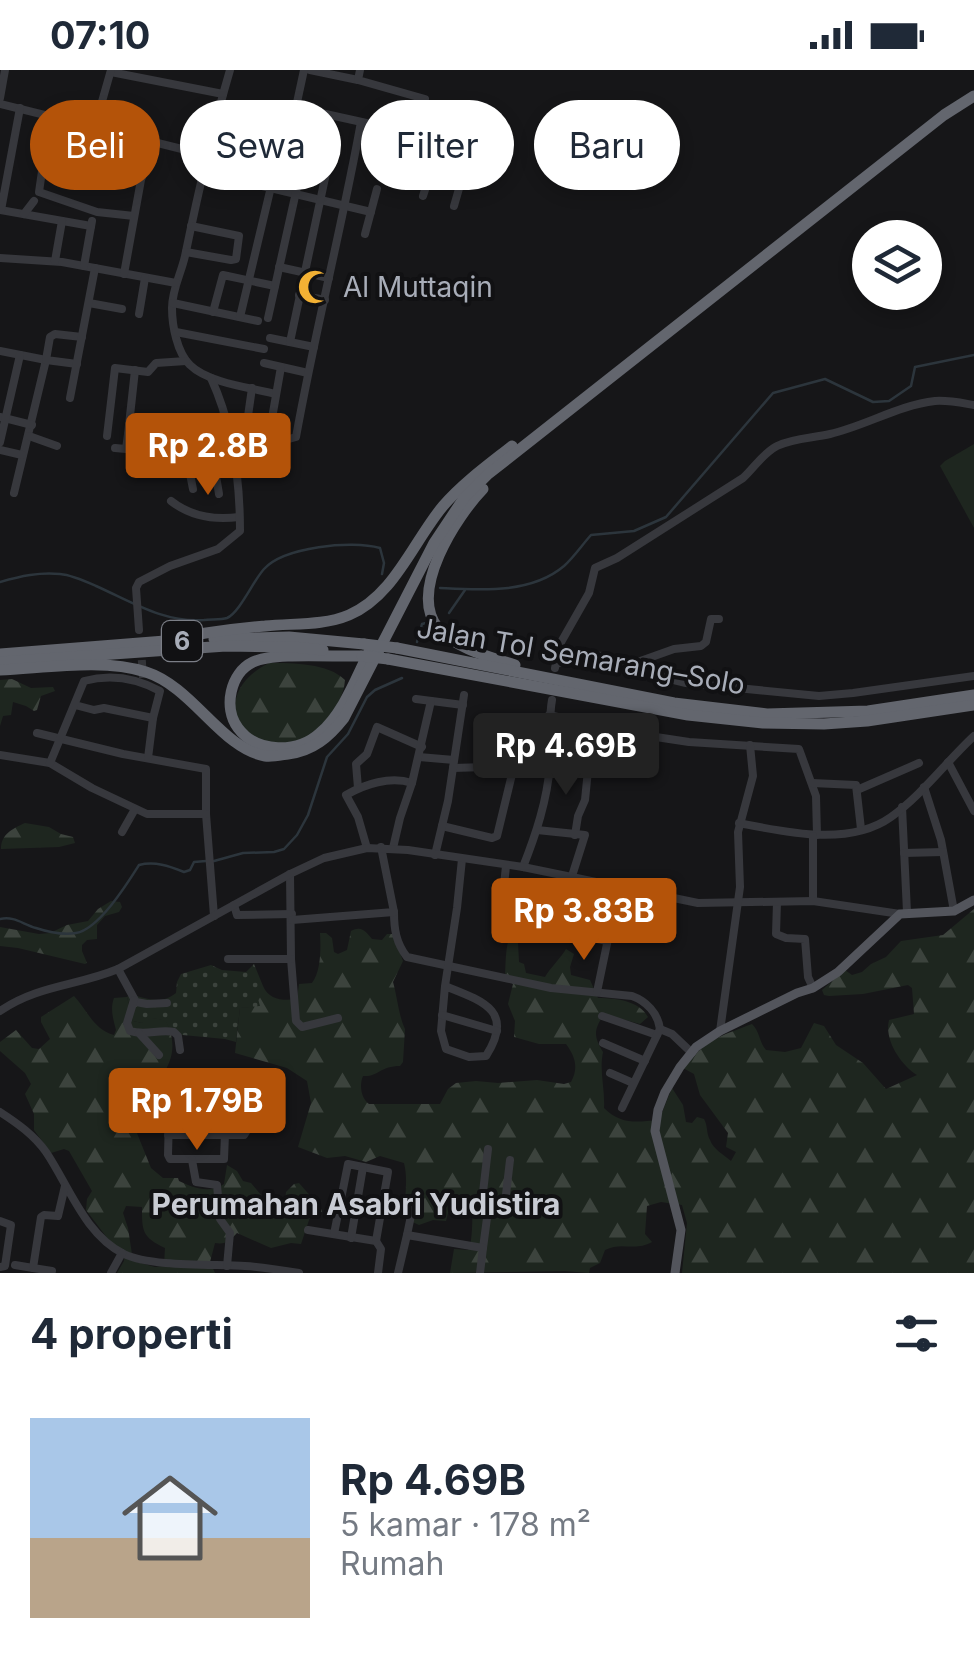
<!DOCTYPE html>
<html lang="id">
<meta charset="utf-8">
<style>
:root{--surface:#fff;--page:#f2f2f3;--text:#1f2937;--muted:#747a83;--accent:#b45309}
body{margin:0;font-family:Inter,sans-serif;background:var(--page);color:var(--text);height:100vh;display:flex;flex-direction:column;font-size:38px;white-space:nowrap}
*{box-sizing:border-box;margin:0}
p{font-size:32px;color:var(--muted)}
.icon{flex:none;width:55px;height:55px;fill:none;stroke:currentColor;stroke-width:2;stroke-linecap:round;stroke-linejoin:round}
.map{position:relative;height:1203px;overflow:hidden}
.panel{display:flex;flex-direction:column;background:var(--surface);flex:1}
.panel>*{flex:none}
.guide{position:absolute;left:30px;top:30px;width:915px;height:90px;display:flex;gap:20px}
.tools{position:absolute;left:852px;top:150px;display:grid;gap:20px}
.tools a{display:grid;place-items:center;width:90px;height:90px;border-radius:50%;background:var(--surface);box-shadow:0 5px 15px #0003;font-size:50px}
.price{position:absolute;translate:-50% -85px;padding:0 22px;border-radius:10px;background:var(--accent);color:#fff;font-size:32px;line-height:65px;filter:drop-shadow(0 2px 5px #0008)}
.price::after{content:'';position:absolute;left:50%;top:60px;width:30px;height:22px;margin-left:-15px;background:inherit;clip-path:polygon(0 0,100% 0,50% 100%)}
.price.active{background:#222;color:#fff}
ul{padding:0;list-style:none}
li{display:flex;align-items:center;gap:30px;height:250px;padding:0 30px}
li span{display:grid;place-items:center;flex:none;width:280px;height:200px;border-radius:0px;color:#555}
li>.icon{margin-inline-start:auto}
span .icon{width:120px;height:120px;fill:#fffc;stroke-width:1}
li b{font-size:42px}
h2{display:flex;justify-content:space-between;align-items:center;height:120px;padding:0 30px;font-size:42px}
.tag{padding:0 35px;border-radius:45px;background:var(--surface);box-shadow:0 5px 15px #0003;font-size:35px;line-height:90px}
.tag.active{background:var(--accent);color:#fff}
.status{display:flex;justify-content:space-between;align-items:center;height:70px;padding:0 50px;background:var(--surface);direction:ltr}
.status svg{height:28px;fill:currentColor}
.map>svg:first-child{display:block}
.grass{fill:url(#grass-dots)}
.forest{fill:url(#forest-firs);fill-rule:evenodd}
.garden{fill:#1e261f}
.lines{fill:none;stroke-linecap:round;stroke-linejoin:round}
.stream{stroke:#2c353c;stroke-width:2.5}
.minor-tunnel{stroke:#333438;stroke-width:8;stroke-dasharray:8 4;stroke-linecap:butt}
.minor{stroke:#37383d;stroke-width:8}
.major{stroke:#53555c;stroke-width:9}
.highway{stroke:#63666e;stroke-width:11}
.highway-bridge{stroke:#63666e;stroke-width:11}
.labels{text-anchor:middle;stroke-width:8;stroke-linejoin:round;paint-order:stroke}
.shield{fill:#111113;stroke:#7b7e86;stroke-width:2.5}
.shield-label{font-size:25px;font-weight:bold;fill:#a8adb8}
.poi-label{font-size:28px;fill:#a8adb8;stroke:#111113;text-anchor:start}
.street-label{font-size:28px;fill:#a8adb8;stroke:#111113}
.neighbourhood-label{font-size:30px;font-weight:bold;fill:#c9ccd4;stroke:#111113}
</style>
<div class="status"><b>07:10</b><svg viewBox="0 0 49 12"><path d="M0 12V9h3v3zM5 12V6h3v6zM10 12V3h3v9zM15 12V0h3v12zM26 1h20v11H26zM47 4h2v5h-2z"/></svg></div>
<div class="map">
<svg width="974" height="1203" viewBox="0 0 974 1203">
<defs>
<pattern id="grass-dots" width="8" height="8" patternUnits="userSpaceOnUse" patternTransform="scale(2.5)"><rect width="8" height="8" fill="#1e261f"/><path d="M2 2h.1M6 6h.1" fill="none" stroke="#3c433d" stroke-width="1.8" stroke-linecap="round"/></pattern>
<pattern id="forest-firs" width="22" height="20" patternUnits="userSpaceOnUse" patternTransform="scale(2.5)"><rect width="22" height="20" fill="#1e261f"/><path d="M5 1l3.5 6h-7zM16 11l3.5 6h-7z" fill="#3c433d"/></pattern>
</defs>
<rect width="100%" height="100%" fill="#161618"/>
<path class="grass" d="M254 894 263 916 260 917V937L240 938 236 972 225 969 172 964 166 952C157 947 151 948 142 953L133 951 127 927 131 924C147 929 161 935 176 923L177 912 181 904 211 895 222 900 246 902Z"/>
<g class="forest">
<path d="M269 593C293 593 328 593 345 610 344 625 335 641 324 652 319 657 313 665 307 668 302 671 297 670 291 672 235 684 210 622 269 593Z"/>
<polygon points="12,609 31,618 53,617 55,621 41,626 37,640 34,641 26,636 13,632 11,645 3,646 0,656 0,610"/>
<path d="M25 753 49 757 61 764 73 767 75 773 59 777 1 779C1 764 12 759 25 753Z"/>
<polygon points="111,831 120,832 122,837 119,842 105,846 97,855 97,869 87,870 82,875 82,881 87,893 85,894 18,878 0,876 0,857 39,864 50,863 67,855 88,851 98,839"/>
<path d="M974 839V1203H682L687 1153 682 1135 661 1132 647 1136 645 1164 652 1172C634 1182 622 1171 605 1180L600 1193 590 1198 589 1203 565 1201 450 1203 454 1179 468 1180 470 1177C473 1161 472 1147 473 1131L458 1128 454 1141 448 1143 446 1151 433 1150 419 1155 406 1149C403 1130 409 1112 404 1093L380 1086 366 1092 345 1086 327 1088 298 1077 311 1033 307 1011 287 998 235 983 240 938 260 936 257 925 260 916H263C269 930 283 931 297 929L299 914 312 913C321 902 321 878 320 863H326L332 868 334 882 338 884 347 880 351 861C362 855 366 862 372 869L382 870 387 864H393L403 891 393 912C397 926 399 947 405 959L403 992 400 996C380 996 378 1007 363 1006 359 1015 361 1028 369 1034H440L448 1019 456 1013 476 1011 498 1013 537 1010 564 1014 571 1012C579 998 575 986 566 974H539L514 967 515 951 508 934 513 914 505 907C506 888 505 873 514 856L523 853 529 859V871L518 873 519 892 524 894 526 903 545 907C551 897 560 889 566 879L574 884 570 897 571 905 590 910 598 928C617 928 639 931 648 947L640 954 604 944C594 960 593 965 603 982 599 1001 605 1018 604 1038 621 1055 636 1052 659 1050L672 1018 683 1035 686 1052 692 1053 697 1047 704 1049C708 1056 706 1063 710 1070 713 1079 724 1085 731 1091L736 1082 726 1077 728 1063 700 1025 694 1004 683 998C707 969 718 967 752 954 760 962 759 972 766 980L785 982 801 978 814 953 824 956 836 975 863 993 886 1019 917 1005C901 995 884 970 889 950L914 944 912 918 908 915 863 924 829 926 824 925 822 920 845 900 852 905 862 902 871 894 886 887 901 871 943 865Z"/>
<path d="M74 926C87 940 94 960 114 965L116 960C113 948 110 939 114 928L127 927 133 951 142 953C149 947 158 948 166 951 176 971 174 988 162 1006L148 1007 140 1000 130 999 120 1010 118 1016 151 1098 163 1108H178L179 1111C193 1118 210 1124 224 1114L227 1095 237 1101 243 1111 251 1113 271 1137 281 1136 285 1132 286 1122 294 1114 299 1113 313 1129H318L322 1142 315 1141 311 1144 301 1174 291 1173 271 1178 237 1163C230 1170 226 1175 215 1173L210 1192 215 1203H117L124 1191 125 1183 111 1173 86 1140 87 1129 92 1121 69 1081 64 1079 51 1083 34 1060V1044L25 1024 31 1014 25 1003 0 981V972L16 960 32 978 39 979 50 969 41 952V947ZM126 1136 142 1137C142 1161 142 1167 165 1178L164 1196 155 1197 133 1191 128 1158 123 1143Z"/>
</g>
<polygon class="garden" points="974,374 974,458 940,396 945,391"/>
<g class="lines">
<g class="stream">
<path d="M0 512C21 506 39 502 60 504 72 505 85 511 96 516 132 532 164 553 204 550 210 549 221 550 227 548 240 542 253 511 264 499 284 477 351 470 380 478L384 493 382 504"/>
<path d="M440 518C481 520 531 524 564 496 574 487 582 475 591 465L634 461 666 447 773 323 825 309 873 332 889 331 911 316 915 297 974 285"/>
<polyline points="449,543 465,520"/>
<polyline points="417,572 422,554 426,553"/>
<polyline points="214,791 243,783 274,782 284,779 297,765 308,745 327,687 348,664 367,627 375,620 402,608"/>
<path d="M0 849C15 846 22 854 36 858 48 862 63 865 76 863 99 859 127 814 139 795 155 791 169 796 184 802L190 800 194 792 206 791"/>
</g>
<polyline class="minor-tunnel" points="141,578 143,608"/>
<g class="minor">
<path d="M230 0C212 61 198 123 185 186 181 204 172 219 172 238 172 255 177 283 190 295 208 313 252 318 276 324"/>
<polyline points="310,0 358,10"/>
<polyline points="360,0 358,10 425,29 416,64 419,73 438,79 482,86"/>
<polyline points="111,2 223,24"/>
<polyline points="0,28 5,0"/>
<polyline points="0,34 206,85"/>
<polyline points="296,37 304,0"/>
<polyline points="321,43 416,64"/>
<polyline points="50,46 39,122 97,142 134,146"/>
<polyline points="95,56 111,0"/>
<polyline points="211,69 286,87"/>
<polyline points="43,97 93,104 105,101 142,107"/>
<polyline points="203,102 371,142"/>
<polyline points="423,126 438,79"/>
<polyline points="454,136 469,84"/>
<polyline points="0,140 91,156"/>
<polyline points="1,140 20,38"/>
<polyline points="24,144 34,131"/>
<polyline points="365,164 377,119"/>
<polyline points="186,182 231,190 236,189 239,166 191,156"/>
<polyline points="0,188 62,192 176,213"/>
<polyline points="55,191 62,151"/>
<polyline points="84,196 92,151"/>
<polyline points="279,197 329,208"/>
<polyline points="124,204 148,71"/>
<polyline points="299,225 325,230"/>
<polyline points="89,233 122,239"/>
<polyline points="173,233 258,251"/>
<polyline points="213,242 223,205 275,216"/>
<polyline points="139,244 145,208"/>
<polyline points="240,247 275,100"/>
<polyline points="268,248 310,59"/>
<polyline points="176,262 264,279"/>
<polyline points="270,268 314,277"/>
<polyline points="290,272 334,66"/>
<polyline points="0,281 46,290 14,423"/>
<polyline points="264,293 308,303"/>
<polyline points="77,294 46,290 50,267 55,264 82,267"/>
<path d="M281 297 268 371 271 374 296 367C315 261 342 157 361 52"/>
<polyline points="135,300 128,364 187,372 187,359 225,345"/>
<polyline points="70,328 95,198"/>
<polyline points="0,347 32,355"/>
<polyline points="207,352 219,424"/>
<polyline points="29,366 57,376"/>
<polyline points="107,366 115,298 148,302 156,293 186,291"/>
<polyline points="245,367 252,318"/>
<polyline points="0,372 20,285"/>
<polyline points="115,378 126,379 128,364"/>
<polyline points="0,380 22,385"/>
<polyline points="149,387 191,394 187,372"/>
<polyline points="188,394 193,419"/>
<path d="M171 431C190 446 215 450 239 447"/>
<path d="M139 560 136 518 139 512 170 496 218 479 240 461C240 410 232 354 211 308"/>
<polyline points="556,594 591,585 602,586 632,594 639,600 649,604 686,613 819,626 853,623 974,606"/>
<polyline points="632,594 674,579 701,576 706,572 711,549 719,549"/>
<path d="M555 598 560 574 589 523 595 498 617 488 743 408C755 397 762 384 777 376 793 368 813 368 830 364 865 356 899 335 935 331 948 330 962 333 974 335"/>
<polyline points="416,629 463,635"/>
<polyline points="75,635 94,640 104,638 153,648"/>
<polyline points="549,645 623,662 689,672 799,679 816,726 817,765"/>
<polyline points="502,652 550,665"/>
<polyline points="37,663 123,684 206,699 206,744 214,846"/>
<polyline points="0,685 50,693 92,718 147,744 206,744"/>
<polyline points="419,687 454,690"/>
<polyline points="550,691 584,696 588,700 585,730 578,746 575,765"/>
<polyline points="948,692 974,741"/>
<path d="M50 693 84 611C110 604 136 608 160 621L153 648 148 688"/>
<polyline points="453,698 550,695"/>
<polyline points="812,713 856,715 861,759"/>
<polyline points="924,717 941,770 954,841"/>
<polyline points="358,718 356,694 367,684 377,657 422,677"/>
<polyline points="857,720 919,693"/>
<polyline points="902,737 907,842"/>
<path d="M739 753C785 762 849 777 891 747 922 725 946 692 974 666"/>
<polyline points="442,756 492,768 497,766 514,696"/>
<polyline points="537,760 585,765 572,806"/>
<polyline points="122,762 135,739"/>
<path d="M367 778 358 747 346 725C365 714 390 706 412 713"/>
<polyline points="393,778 400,748 412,713 431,631"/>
<polyline points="904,783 943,782"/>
<polyline points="435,785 448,731 464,625"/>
<polyline points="506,796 501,844 532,852 546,858 607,871"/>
<path d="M523 797C536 764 547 731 550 695 552 673 548 652 552 630"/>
<polyline points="290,804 291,889 296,951 302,957 338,948"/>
<polyline points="813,831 813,766"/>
<polyline points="777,832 776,864 786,868 805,869 808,907 813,918"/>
<polyline points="234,835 237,845 292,844"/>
<path d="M394 842C394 859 396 873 407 887L551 918 632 926C646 931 658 943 660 959"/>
<polyline points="292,850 394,842 381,777"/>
<polyline points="228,889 291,889"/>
<polyline points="118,899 136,932 147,934 167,933"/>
<path d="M445 916 441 961 446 979 469 987 486 986C515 941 483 931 445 916L457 838 462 789"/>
<polyline points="597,922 608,869 598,841 603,812"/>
<path d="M134 930 127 953 130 961C145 966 159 959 174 962L178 966 180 980"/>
<path d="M0 941C38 915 77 916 118 899L290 804 324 788 367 778 408 780 523 797 698 833 813 831 900 844"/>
<polyline points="442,945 497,961"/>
<polyline points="602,946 657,965"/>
<polyline points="720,961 740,817 738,762 753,706 750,675"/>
<polyline points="139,963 159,985"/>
<polyline points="603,973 645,991"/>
<polyline points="610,1003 633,1013"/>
<polyline points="622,1038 660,959 672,964 692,983"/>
<path d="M170 1039 242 1038 255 1015 253 1011 176 1014C170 1038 168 1061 168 1085L170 1089H224L225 1064"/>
<path d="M0 1042C17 1053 34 1065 46 1082 69 1116 85 1165 124 1184 150 1197 215 1194 245 1196 263 1197 281 1200 299 1203"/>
<polyline points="168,1065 244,1065 271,1022"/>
<polyline points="488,1079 482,1131 489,1133"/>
<polyline points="192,1090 196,1112 217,1115 220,1149 230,1163 227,1196"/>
<polyline points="0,1151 11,1155 5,1196 0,1197"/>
<polyline points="308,1160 376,1171 381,1179 378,1203"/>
<polyline points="334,1164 348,1094 388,1102 376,1171"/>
<polyline points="407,1165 413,1136"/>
<polyline points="351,1168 363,1097"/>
<polyline points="483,1178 489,1133 505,1133 510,1090"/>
<polyline points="15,1195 33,1198"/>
<polyline points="52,1201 33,1198 41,1147 44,1145 58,1146 65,1116"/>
<polyline points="111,1203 122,1183"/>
<polyline points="398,1203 407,1165 483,1178 480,1203"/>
</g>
<polyline class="major" points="675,1203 681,1160 655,1061 658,1040 665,1022 680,997 696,977 720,961 797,923 813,918 838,902 900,844 954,841 974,830"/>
<g class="highway">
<path d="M483 419C456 447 408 521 438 558 456 579 490 587 515 595"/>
<polyline points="214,569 289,567 364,574"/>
<path d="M159 572C194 564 229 559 265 556 293 553 323 556 349 545 394 526 413 472 443 436 463 413 488 395 512 376"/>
<polyline points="397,578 674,633 767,644 868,641 974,625"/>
<polyline points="0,584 165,571"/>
<path d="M360 586C334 587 274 582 253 592 230 603 223 638 238 658 257 684 298 683 320 663 344 643 357 605 371 578"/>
<polyline points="388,589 688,645 763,653 824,654 867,651 974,635"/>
<polyline points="0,592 226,576 294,577 323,580"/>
<path d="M0 600C45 598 104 588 146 602 193 617 221 678 265 686 272 687 281 685 288 684 313 681 329 667 344 648L434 473 464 428 487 405 944 45 974 26"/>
</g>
<g class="highway-bridge">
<polyline points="364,574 397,578"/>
<polyline points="362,586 388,589"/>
</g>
</g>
<defs>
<g id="mosque-bare" transform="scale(2.7)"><path d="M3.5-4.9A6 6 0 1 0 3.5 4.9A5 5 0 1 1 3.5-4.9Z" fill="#f2b134" stroke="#111113" stroke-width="2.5" paint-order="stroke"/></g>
</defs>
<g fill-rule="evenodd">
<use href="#mosque-bare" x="315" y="217"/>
</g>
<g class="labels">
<rect class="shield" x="162" y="551" width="40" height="40" rx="8"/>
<g class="shield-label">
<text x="182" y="580">6</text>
</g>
<g class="poi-label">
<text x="343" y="227">Al Muttaqin</text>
</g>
<g class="street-label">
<text transform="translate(581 586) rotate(10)" y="10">Jalan Tol Semarang–Solo</text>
</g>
<g class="neighbourhood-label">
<text x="356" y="1145">Perumahan Asabri Yudistira</text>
</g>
</g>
</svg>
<div class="tools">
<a><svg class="icon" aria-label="layers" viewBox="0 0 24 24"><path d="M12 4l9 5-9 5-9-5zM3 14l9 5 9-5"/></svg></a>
</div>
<b class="price" style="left:208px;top:428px">Rp 2.8B</b>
<b class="price active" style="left:566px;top:728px">Rp 4.69B</b>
<b class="price" style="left:584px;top:893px">Rp 3.83B</b>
<b class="price" style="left:197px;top:1083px">Rp 1.79B</b>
<div class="guide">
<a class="tag active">Beli</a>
<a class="tag">Sewa</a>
<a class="tag">Filter</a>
<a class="tag">Baru</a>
</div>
</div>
<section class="panel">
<h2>4 properti<svg class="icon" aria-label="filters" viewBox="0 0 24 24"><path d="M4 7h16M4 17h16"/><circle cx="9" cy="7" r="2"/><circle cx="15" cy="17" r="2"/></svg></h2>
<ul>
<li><span style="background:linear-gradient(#a9c7e8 60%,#b9a48a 0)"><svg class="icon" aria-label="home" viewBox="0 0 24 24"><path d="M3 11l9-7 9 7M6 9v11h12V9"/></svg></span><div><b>Rp 4.69B</b><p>5 kamar · 178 m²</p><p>Rumah</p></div></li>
</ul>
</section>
